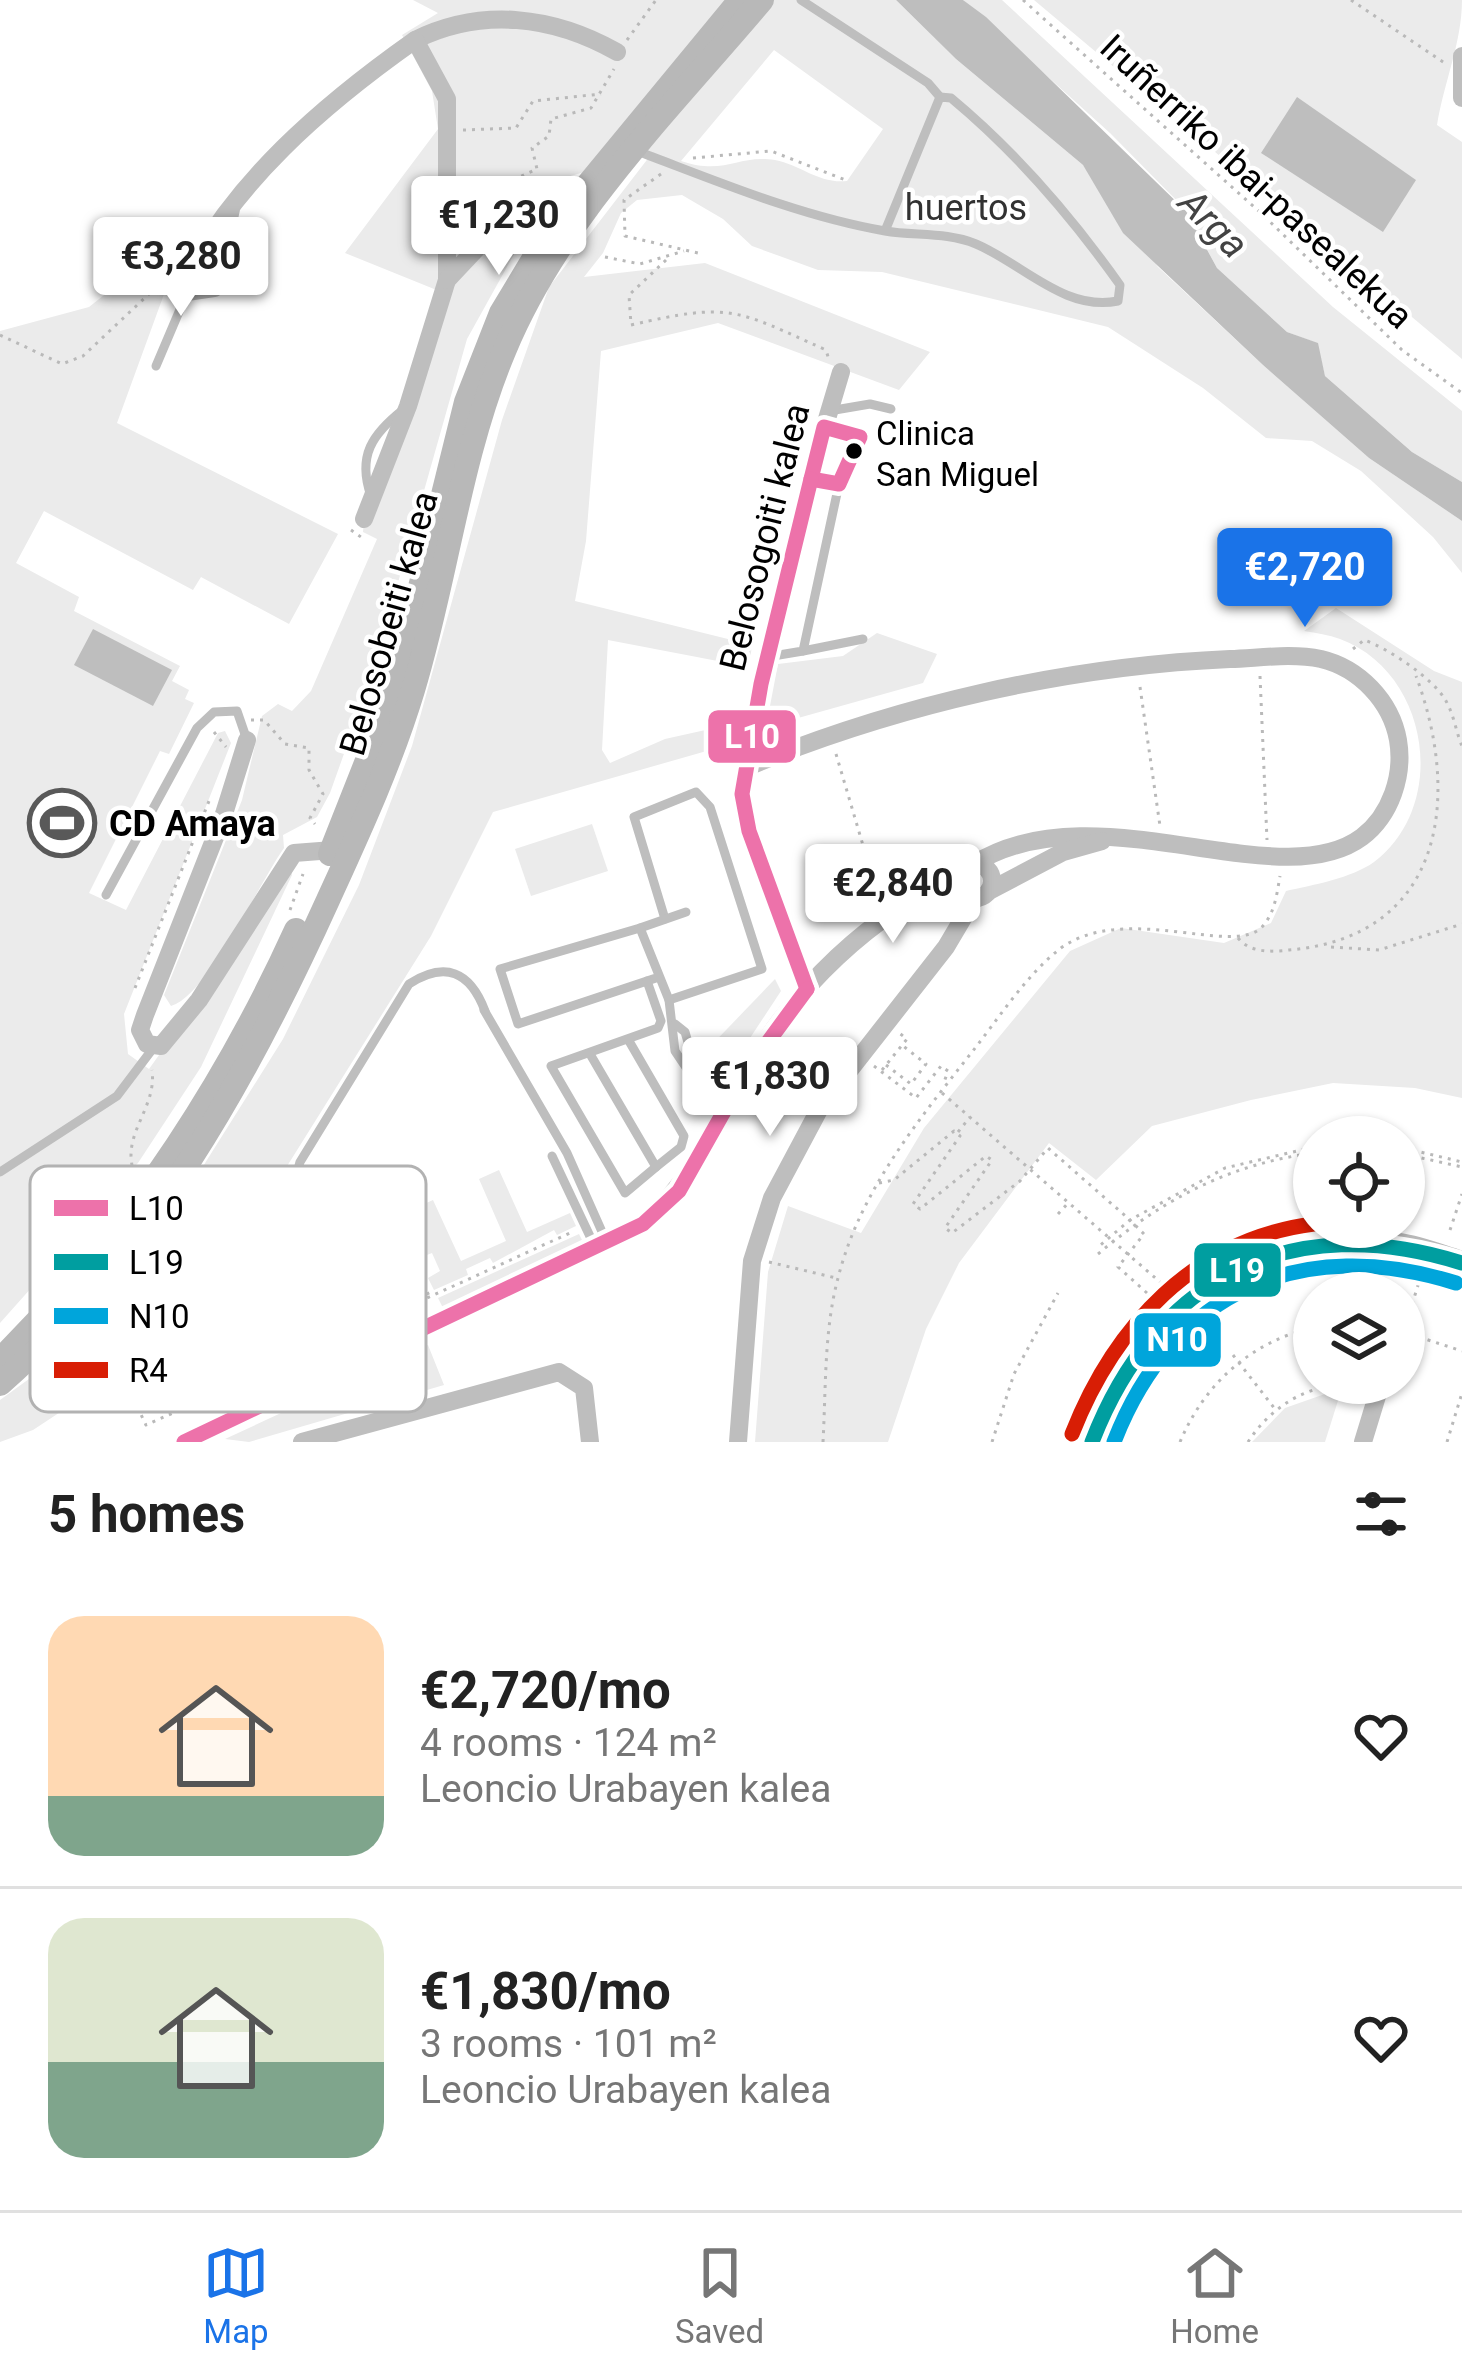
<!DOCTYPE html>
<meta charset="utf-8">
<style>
:root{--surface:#fff;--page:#f6f6f6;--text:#222;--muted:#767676;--line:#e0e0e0;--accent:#1a73e8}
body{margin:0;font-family:Roboto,sans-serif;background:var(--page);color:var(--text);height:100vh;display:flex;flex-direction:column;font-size:45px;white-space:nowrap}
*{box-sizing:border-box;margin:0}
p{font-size:39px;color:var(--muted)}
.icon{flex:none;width:66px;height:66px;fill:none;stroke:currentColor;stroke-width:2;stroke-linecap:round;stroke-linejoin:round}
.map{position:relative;height:1442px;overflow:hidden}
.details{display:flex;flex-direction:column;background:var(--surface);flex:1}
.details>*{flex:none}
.tools{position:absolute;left:1293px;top:1116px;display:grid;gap:24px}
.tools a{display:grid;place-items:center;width:132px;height:132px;border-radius:50%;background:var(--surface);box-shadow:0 3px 9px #0004;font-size:60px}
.price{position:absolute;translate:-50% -102px;padding:0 27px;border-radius:12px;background:#fff;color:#222;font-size:39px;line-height:78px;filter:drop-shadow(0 3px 6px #0008)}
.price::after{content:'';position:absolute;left:50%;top:72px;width:36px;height:27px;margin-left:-18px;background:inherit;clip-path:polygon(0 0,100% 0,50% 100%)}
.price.active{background:var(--accent);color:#fff}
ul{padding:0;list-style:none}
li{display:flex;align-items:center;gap:36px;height:300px;padding:0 48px}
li+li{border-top:3px solid var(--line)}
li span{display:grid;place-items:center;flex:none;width:336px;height:240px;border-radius:36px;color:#555}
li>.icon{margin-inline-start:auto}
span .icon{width:144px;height:144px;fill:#fffc;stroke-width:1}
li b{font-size:51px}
h2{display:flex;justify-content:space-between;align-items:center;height:144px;padding:0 48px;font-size:51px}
.menu{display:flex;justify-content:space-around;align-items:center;height:168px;border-top:3px solid var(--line);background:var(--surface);font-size:33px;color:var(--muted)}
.menu a{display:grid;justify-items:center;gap:6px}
.menu .active{color:var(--accent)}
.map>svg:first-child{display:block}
.green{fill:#ebebeb;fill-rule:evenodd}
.water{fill:#bebebe}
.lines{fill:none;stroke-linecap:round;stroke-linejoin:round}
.path{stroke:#b9b9b9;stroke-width:3;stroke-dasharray:3 6;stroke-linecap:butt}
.lane{stroke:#bebebe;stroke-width:9}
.street{stroke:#bebebe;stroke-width:18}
.secondary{stroke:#b8b8b8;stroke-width:24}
.bus-1-casing{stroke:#fff;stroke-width:24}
.bus-2-casing{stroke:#fff;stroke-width:24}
.bus-3-casing{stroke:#fff;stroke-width:24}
.bus-4-casing{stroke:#fff;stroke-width:24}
.bus-1{stroke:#ed72aa;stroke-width:15}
.bus-2{stroke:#009ea0;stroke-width:15}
.bus-3{stroke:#00a5db;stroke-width:15}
.bus-4{stroke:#d81e05;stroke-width:15}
.bus-dot{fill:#000;stroke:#fff;stroke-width:4.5}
.labels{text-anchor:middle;stroke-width:9;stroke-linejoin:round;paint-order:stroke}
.bus-label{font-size:33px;fill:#000;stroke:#fff;text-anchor:start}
.street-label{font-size:36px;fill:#000;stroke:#fff}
.park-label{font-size:36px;fill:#323232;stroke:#fff}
.poi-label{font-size:36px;font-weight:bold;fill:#000;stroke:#fff;text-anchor:start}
.water-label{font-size:39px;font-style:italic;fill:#434343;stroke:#fff}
.key{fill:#fff;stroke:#b2b2b2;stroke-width:3}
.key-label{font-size:33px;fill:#000}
.line-badge{stroke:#fff;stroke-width:4.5}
.badge-label{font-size:33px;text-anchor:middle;font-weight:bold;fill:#fff}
</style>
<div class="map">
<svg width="1462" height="1442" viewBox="0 0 1462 1442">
<rect width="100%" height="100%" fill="#fff"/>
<g class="green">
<path d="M413 0H896L956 59 1083 165 1158 267 1263 365 1369 458 1462 521V573L1433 537 1361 471 1312 441 1266 438 1203 388 1108 327 882 272 818 270 752 246 723 219 682 195 637 200 621 213 603 253 584 277 705 263 930 352 899 390 718 323 601 351 586 541 575 601 752 645 749 667 608 640 602 750 610 763 665 739 737 723 731 744 493 812 431 936 279 1179 227 1209 140 1327 107 1348 112 1378 33 1430 0 1442V1400L40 1371 173 1214 283 1039 359 885 412 746 502 420 549 287 653 152 543 184 521 215 527 231 467 339 371 678 330 793 317 817 283 835 284 848C259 883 208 995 171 1006L164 995 242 800 262 716 278 704 292 711 311 691 377 539 363 532 364 519 444 293 345 253 438 129 432 91 402 35 438 13ZM774 50 883 129 847 181C819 184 801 165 775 160 737 154 726 176 681 161Z"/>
<polygon points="963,0 1002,0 1333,307 1462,411 1462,482 1412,452 1325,376 1317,343 1287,332 1217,268 1186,210 1110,133"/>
<path d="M1034 0H1462C1462 42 1444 82 1437 125L1462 142V359Z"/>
<polygon points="118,284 167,286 117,423 338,534 289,624 201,577 193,590 44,511 16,563 79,597 74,611 180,666 172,681 189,690 185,699 194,703 169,754 160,751 89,893 126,910 218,733 225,731 231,743 124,1014 128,1054 149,1069 291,871 292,875 201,1067 138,1163 102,1200 106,1204 0,1323 0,331 89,307"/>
<path d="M1336 608 1434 671 1462 682V1098L1415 1088 1333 1083 1251 1100 1152 1126 1096 1180 1049 1143 959 1263 926 1329 888 1442H755L768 1272 788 1206 861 1233 924 1128 1070 951 1121 928 1224 943 1271 923 1286 891C1313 885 1352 878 1374 862 1450 804 1429 672 1340 639 1329 635 1316 633 1304 631Z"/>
<polygon points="877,633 937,654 923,683 766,727 778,664 843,656"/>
<polygon points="592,824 608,871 531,896 515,849"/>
<polygon points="775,979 781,991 729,1070 717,1071 703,1054"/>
<polygon points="499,1170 527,1232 570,1213 576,1226 557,1235 554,1230 493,1263 490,1258 466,1269 468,1275 434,1290 428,1278 440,1271 432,1253 419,1258 412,1242 425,1236 413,1209 433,1200 461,1261 506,1241 479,1179"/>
<polygon points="579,1234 584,1244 443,1308 438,1298"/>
<polygon points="428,1345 444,1385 249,1442 225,1439"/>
<polygon points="1342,1388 1325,1442 1252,1442 1285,1408"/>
</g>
<g class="water">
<polygon points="896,0 963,0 986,17 1186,211 1217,268 1287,332 1318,343 1325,376 1412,452 1462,482 1462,521 1369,458 1263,365 1123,233 1083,165 956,59"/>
<polygon points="1297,97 1416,180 1383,232 1261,153"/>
<polygon points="93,629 172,670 153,706 74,665"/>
</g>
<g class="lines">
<g class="path">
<polyline points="1023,0 1262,214 1402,350 1462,393"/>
<polyline points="1351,0 1446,64"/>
<polyline points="627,40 656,0"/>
<polyline points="463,130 516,128 533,101 601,94"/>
<polyline points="693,158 771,151 848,181"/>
<polyline points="661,174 624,200 625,236 698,253"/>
<polyline points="484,213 506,183 537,169 532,148 549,136 551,119 591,108 614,69"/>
<polyline points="605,257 640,264 684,251"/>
<path d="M666 260 629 295 631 325C730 302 735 309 826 350L829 360"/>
<polyline points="0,335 62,364 83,356 150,293 162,288"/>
<polyline points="351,530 361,537"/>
<path d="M1353 649 1364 640C1388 648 1434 679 1446 701 1454 715 1456 732 1462 746"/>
<polyline points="1260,676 1267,840"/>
<polyline points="1140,687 1160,826"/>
<polyline points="251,720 264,720 285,744 309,748 309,770 323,794 310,818 315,824"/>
<polyline points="214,732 226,747"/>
<polyline points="836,754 878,896"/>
<polyline points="290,910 303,874"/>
<path d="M1238 938C1250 953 1271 952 1289 950 1443 937 1462 799 1416 676"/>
<polyline points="1331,947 1379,950 1462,924"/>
<polyline points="135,988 209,801"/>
<polyline points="886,1065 911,1084 926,1064 902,1045"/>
<polyline points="874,1066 916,1098 941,1066 948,1071 943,1085"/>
<polyline points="882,1070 907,1039 898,1032"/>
<polyline points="942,1093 1160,1282"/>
<polyline points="958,1132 970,1117"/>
<polyline points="1404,1148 1462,1162"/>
<polyline points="1404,1154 1462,1167"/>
<polyline points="1314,1173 1301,1181 1301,1186 1314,1187"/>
<polyline points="879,1183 894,1180 954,1131 960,1136 913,1204 920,1209 986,1156 992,1160 945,1228 952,1233 1020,1181 1048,1148 1130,1220 1097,1248"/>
<path d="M111 1200 107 1197 132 1165C125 1131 157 1106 152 1070"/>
<polyline points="1058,1214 1069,1202"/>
<polyline points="1304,1217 1314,1203"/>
<polyline points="1450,1230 1462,1194"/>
<polyline points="371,1237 340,1251 353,1280 381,1267 400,1308"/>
<polyline points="405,1243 429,1296"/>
<path d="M1098 1254C1162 1200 1229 1164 1314 1153"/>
<polyline points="769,1262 836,1278"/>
<polyline points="1147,1293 1118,1267 1144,1234 1130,1220 1225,1168 1314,1147"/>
<polyline points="289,1301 311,1349"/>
<polyline points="1204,1320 1208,1325"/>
<polyline points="1404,1330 1420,1279"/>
<polyline points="1419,1337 1462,1351"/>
<polyline points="1233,1355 1275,1409"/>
<polyline points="125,1376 198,1343"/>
<polyline points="247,1380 572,1232"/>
<polyline points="220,1392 177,1296 122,1355 118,1367 146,1425 220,1392 222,1391"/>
<polyline points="135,1400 207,1368"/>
<path d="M823 1442C826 1388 824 1330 838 1278 860 1191 917 1122 972 1052 999 1018 1026 975 1061 948 1125 902 1233 957 1262 927 1275 913 1277 893 1280 876"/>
<polyline points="992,1442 1014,1374 1058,1293"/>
<path d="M1180 1442C1205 1383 1251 1342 1314 1327"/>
<path d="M1248 1442C1269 1409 1308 1382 1349 1386"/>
<polyline points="1447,1442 1462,1393"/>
</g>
<g class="lane">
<polyline points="801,0 928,83 940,97"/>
<path d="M637 151C717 181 799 216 885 231 915 236 947 232 976 244 1023 264 1065 312 1118 301L1120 285C1071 216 1016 152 951 98L940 97 885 231"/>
<polyline points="156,366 187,293"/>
<polyline points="829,411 870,404 891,409"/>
<polyline points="809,479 839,484 860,437 824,427"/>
<path d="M371 496C357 456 372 434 404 409"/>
<polyline points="803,651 863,639"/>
<polyline points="767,657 803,651 839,484"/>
<polyline points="106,895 197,728 214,712 237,711 247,740"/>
<polyline points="665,919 634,817 696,792 710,807 762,969 669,1000"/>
<polyline points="640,928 686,912"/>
<polyline points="659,977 518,1024 500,969 640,928 669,1000 675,1051 720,1118"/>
<polyline points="484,1010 567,1153 607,1243"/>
<polyline points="675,1024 685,1032 700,1083"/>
<polyline points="629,1041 684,1136 681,1147 656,1167"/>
<polyline points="590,1054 656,1167 625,1193 551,1066 658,1028 661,1021 647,981"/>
<polyline points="552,1156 596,1249"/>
<polyline points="0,1172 117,1096 154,1047"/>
<path d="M244 1412 191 1284 232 1225 294 1184 300 1162 409 984C445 961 470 971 485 1011"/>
</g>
<g class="street">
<path d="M415 40C482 7 553 16 617 52"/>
<polyline points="1462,56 1462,98"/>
<path d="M231 209 214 288 187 292 182 284C233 182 323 105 415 40L447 99V280L408 406 364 519"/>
<polyline points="447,280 513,210 575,198"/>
<polyline points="247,740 223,817 145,1015 140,1030 147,1044 161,1046 199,1000 294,853 333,850"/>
<path d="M745 768C896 705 1067 666 1230 659 1260 658 1292 653 1321 659 1359 668 1391 701 1398 740 1404 775 1391 815 1362 837 1279 899 1095 788 974 864"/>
<circle cx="975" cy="881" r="17"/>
<polyline points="989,891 1063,852 1102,841"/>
<polyline points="807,989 749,831 742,794 761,684 809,479 841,372"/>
<path d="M184 1442 643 1224C692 1180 714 1130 746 1073 794 988 870 915 959 875"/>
<polyline points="302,1442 559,1372 584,1388 590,1442"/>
<polyline points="738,1442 752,1261 772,1198 820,1108 946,947 975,898"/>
<polyline points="1363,1442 1381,1383"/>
</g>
<g class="secondary">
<polyline points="330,854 394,692 466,402 501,313 552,228 740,0"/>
<path d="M92 1261C176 1158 241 1051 296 930"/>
<polyline points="0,1360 65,1292"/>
<path d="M0 1384C151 1251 246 1081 328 900 359 832 391 763 413 690 447 578 459 458 505 349 560 217 671 108 762 0"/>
<path d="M1092 1442C1129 1310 1261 1222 1399 1245 1420 1248 1442 1257 1462 1263"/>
</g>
<g class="bus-1-casing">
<g id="bus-1">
<polygon points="824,427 860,437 839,484 811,479"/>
<polyline points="807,989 749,831 742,794 761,684 811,479"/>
<polyline points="184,1442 643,1224 679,1191 748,1069 807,989"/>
</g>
</g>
<g class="bus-2-casing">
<path id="bus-2" d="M1092 1442C1156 1276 1292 1209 1462 1263"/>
</g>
<g class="bus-3-casing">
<path id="bus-3" d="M1114 1442C1173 1289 1303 1235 1456 1283"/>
</g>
<g class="bus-4-casing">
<path id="bus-4" d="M1072 1434C1114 1327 1194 1239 1314 1224"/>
</g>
<use href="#bus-1" class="bus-1"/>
<use href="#bus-2" class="bus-2"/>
<use href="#bus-3" class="bus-3"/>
<use href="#bus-4" class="bus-4"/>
</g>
<defs>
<g id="stadium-ring" transform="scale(3.45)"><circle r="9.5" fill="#fff" stroke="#595959" stroke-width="1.5"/><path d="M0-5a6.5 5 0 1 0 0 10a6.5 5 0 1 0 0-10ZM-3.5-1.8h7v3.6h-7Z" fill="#595959"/></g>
</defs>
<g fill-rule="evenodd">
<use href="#stadium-ring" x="62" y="823"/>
</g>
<circle class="bus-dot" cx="854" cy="451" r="10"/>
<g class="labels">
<g class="bus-label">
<text x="876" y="445">Clinica<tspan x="876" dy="41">San Miguel</tspan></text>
</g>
<g class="street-label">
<text transform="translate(1257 181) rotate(43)" y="13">Iruñerriko ibai-pasealekua</text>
<text transform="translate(764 537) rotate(-76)" y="13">Belosogoiti kalea</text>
<text transform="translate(388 623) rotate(-74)" y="13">Belosobeiti kalea</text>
</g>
<g class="park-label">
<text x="966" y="220">huertos</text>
</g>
<g class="poi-label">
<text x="109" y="836">CD Amaya</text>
</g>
<g class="water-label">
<text transform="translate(1214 223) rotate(45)" y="14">Arga</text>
</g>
</g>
<rect x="30" y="1166" width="396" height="246" rx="18" class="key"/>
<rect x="54" y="1200" width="54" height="16" fill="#ed72aa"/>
<rect x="54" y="1254" width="54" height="16" fill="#009ea0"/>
<rect x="54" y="1308" width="54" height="16" fill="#00a5db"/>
<rect x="54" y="1362" width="54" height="16" fill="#d81e05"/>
<g class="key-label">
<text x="129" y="1220">L10</text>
<text x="129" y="1274">L19</text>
<text x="129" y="1328">N10</text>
<text x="129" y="1382">R4</text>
</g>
<g class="line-badge">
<rect x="706" y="708" width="92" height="57" rx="12" fill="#ed72aa"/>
<rect x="1192" y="1241" width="91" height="58" rx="12" fill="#009ea0"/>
<rect x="1132" y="1311" width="91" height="58" rx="12" fill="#00a5db"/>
</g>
<g class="badge-label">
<text x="752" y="748">L10</text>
<text x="1237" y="1282">L19</text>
<text x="1177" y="1351">N10</text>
</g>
</svg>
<div class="tools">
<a><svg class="icon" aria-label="locate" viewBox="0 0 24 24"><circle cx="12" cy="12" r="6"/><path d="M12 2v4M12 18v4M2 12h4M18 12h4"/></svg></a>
<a><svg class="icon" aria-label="layers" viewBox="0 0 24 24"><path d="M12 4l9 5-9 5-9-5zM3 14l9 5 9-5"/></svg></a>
</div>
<b class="price" style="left:499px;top:278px">€1,230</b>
<b class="price" style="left:181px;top:319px">€3,280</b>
<b class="price active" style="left:1305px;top:630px">€2,720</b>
<b class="price" style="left:893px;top:946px">€2,840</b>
<b class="price" style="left:770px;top:1139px">€1,830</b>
</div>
<section class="details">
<h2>5 homes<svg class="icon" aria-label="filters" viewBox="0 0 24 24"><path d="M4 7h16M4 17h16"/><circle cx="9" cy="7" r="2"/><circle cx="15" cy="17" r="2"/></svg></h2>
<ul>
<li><span style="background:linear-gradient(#ffd9b3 75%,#7fa58c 0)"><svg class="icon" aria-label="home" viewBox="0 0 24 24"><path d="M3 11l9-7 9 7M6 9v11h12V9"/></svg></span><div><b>€2,720/mo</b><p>4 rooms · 124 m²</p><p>Leoncio Urabayen kalea</p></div><svg class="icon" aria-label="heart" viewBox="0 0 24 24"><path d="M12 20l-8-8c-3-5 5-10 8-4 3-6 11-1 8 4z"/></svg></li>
<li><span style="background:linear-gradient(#dfe7d0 60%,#7fa58c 0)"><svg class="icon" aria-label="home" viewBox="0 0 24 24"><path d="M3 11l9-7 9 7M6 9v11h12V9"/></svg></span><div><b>€1,830/mo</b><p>3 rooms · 101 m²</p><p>Leoncio Urabayen kalea</p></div><svg class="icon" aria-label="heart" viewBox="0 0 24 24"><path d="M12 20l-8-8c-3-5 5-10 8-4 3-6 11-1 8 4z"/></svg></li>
</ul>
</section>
<nav class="menu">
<a class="active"><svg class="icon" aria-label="map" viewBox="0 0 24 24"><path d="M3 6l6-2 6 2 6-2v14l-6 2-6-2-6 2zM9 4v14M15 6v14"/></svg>Map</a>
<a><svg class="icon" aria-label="saved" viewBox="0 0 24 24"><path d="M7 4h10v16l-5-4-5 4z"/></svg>Saved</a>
<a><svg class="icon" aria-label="home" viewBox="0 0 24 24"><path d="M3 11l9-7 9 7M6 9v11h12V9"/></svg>Home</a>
</nav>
